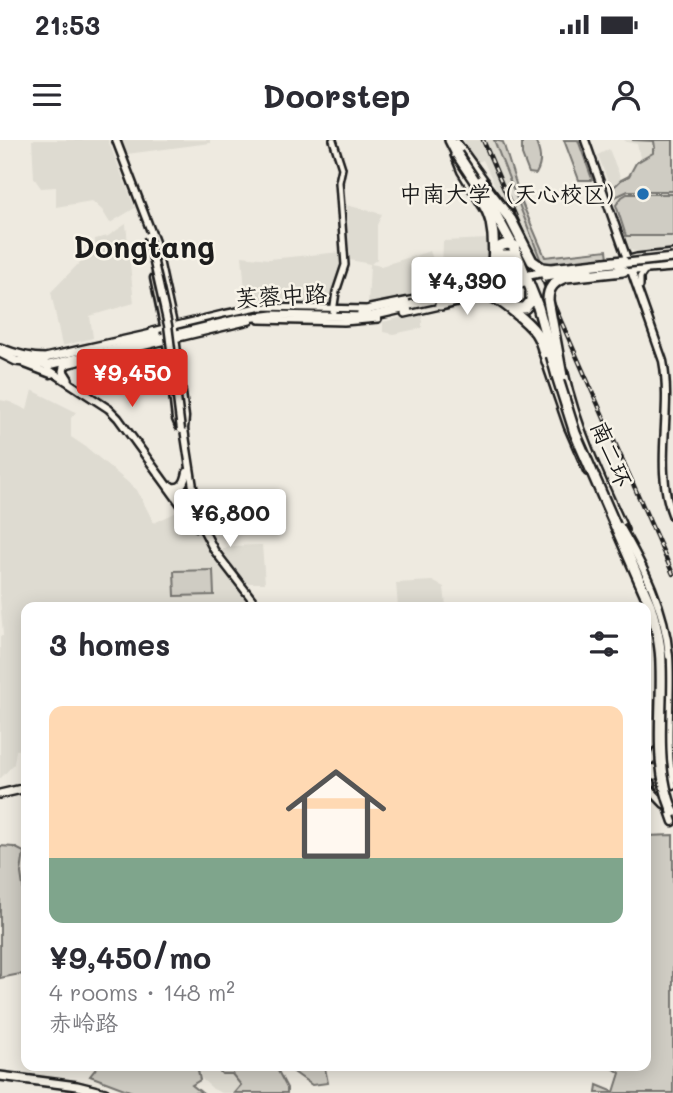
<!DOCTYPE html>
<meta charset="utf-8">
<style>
:root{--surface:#fff;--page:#f7f7f7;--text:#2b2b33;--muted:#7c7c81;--line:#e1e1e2;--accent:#d93025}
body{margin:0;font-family:Mali,"LXGW WenKai TC",sans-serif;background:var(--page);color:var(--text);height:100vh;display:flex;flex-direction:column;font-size:26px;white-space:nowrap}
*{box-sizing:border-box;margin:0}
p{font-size:23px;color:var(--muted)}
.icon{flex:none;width:38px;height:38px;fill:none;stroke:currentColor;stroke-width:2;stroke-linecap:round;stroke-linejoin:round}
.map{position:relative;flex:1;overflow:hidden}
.details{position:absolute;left:21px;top:462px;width:630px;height:469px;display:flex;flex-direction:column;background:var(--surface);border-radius:14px;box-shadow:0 4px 18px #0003}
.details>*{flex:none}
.price{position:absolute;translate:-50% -60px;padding:0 16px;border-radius:7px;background:#fff;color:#222;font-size:23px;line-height:46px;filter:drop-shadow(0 2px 4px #0008)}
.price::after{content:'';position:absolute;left:50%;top:42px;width:21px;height:16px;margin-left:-10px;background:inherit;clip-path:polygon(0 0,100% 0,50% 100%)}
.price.on{background:var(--accent);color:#fff}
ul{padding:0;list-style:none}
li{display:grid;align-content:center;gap:14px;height:371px;padding:0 28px}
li+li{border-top:2px solid var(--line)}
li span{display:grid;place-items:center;height:217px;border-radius:14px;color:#555}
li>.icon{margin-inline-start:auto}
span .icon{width:126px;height:126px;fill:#fffc;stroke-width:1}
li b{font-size:30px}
h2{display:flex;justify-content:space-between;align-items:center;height:84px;padding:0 28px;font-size:30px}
.status{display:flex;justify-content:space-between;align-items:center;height:49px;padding:0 35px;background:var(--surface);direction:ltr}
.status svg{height:19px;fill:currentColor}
header{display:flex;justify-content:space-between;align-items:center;height:91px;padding:0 28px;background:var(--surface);font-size:32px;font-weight:800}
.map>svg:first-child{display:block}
.built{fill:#dedbd1}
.green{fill:#cfccc3;stroke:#767470;stroke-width:2}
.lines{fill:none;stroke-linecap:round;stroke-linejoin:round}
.tertiary-casing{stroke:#1c1c1c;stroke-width:10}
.secondary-casing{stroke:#1c1c1c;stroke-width:11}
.primary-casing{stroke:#1c1c1c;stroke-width:12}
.trunk-casing{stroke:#1c1c1c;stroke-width:14}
.tertiary{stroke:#f7f3e8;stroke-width:5}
.secondary{stroke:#f7f3e8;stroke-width:6}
.primary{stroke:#f7f3e8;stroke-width:7}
.trunk{stroke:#f7f3e8;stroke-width:9}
.rail-casing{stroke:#1c1c1c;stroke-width:4.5}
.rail{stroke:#f7f3e8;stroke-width:2;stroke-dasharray:5;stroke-linecap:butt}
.secondary-bridge-casing{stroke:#1c1c1c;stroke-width:11;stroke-linecap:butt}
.primary-bridge-casing{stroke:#1c1c1c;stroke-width:12;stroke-linecap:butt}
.trunk-bridge-casing{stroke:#1c1c1c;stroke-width:14;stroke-linecap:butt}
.secondary-bridge{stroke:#f7f3e8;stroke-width:6}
.primary-bridge{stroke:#f7f3e8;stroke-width:7}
.trunk-bridge{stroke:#f7f3e8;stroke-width:9}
.poi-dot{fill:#1f6fb2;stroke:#f7f3e8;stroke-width:2.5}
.labels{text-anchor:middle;stroke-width:5;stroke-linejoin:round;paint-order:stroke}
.poi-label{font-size:23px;fill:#1c1c1c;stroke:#f7f3e8;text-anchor:end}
.street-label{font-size:23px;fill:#1c1c1c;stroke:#f7f3e8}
.district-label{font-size:30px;font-weight:bold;fill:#1c1c1c;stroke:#f7f3e8}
</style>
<div class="status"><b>21:53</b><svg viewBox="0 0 49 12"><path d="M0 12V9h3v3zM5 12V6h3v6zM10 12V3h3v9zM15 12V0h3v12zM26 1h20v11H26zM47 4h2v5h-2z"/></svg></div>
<header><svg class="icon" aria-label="menu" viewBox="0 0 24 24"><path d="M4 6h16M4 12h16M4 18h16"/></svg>Doorstep<svg class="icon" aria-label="person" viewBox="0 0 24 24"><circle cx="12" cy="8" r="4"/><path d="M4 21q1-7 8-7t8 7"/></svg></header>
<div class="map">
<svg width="673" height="953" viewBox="0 0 673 953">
<rect width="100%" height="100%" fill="#eeeae0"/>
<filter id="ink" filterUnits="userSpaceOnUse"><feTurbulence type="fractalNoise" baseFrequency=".0143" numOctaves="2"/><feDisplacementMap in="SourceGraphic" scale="14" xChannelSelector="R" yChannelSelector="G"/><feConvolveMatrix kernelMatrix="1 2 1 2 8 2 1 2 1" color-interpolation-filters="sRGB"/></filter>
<g filter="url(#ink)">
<g class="built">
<polygon points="32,0 108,0 135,68 110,83 102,70 92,61 56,67 56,47 41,48 34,38"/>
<polygon points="122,0 210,0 210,3 127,14"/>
<polygon points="463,0 494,0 545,131 532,134 511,76 511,70 500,56 483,20 476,23"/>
<polygon points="624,0 673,0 673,109 638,112 630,110 611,50 598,15 609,9 621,39 629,36 640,17 637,4 627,2"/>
<polygon points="346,65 382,74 377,85 377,119 371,124 381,126 430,111 436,127 428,153 368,166 370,124 350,120"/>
<polygon points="126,84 134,163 90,176 93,198 62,206 51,152 87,115 96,114 95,99 108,96"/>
<polygon points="488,99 488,132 482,140 462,144 461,127 442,127 443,101"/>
<polygon points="341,112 342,126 330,164 246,163 242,116 269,119"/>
<polygon points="422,172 422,188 393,194 383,192 383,182"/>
<polygon points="32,250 76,272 71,278 71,297 86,307 137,350 154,383 181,370 252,467 26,467 26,609 16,610 14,624 0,639 0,496 3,496 0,458 0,260 10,262 27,270"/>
<polygon points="262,405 265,443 245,443 222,410 228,406"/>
<polygon points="432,441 444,447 446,467 398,467 396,443"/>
<polygon points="198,926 215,926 222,934 232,933 241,945 233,953 222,953 213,949 202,939"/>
</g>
<g class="green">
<polygon points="494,0 503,2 522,63 545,117 607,110 608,118 576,122 570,125 543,126"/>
<path d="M521 0H535C540 12 543 22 536 34L529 33 522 15V2Z"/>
<polygon points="564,0 578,0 592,39 591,40 579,40"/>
<polygon points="632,0 673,0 673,51 628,51 613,58 611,50 621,40 629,36 636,23 653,13 653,9 655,8 654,1"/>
<polygon points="627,54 673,54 673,96 626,96 616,65 622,57"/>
<polygon points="213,430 214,455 175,456 174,431"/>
<polygon points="673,695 673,953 596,953 597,945 614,952 620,933 610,926 646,926 646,696"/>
<polygon points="0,706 14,707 24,712 21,733 26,767 19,778 26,781 26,837 20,834 0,838"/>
<polygon points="98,926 195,926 198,930 200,940 192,945 202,953 135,953 90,936"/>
<polygon points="215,926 320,926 325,928 328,943 312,945 288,928 282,928 278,931 287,948 287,953 234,953 241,945 232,934 222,934"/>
</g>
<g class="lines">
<g class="tertiary-casing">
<g id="tertiary">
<polyline points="457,2 486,42"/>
<polyline points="454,15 461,32 481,65"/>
<path d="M494 88C501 96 509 116 504 126 500 135 494 137 497 147 502 153 505 152 512 153 528 156 533 178 536 191"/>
<polyline points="507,116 512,130 519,138"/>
<polyline points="601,128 622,126"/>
<polyline points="518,142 527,161"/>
<polyline points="640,146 640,137 645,130"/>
<polyline points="333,172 336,152 345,125 339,42 342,28 333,0"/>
<polyline points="259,180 344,182 378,179"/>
<polyline points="152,191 223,174 258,167 367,169"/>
<polyline points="541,210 567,286 587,332"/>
<polyline points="66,225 250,181"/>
<path d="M565 233C577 287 602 340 625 390"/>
</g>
</g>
<g class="secondary-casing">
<g id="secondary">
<polyline points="116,0 155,102 174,189 185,277 184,289 193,347 201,385 214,410 258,467"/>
<path d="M585 0 663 221C673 272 653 327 673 377"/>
<polyline points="154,138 166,195 176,279 179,286"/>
<polyline points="45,223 48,229 54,233 109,269 118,278 195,384"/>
<polyline points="25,224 51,234"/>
<polyline points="171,346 175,351 195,354"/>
<path d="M172 347C182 349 185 342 187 332"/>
<polyline points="191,359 197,387"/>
<path d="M669 516C672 559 664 602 673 645"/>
<polyline points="657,617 660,645 673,682"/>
<polyline points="646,624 653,618 656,611"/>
<polyline points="646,645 664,664"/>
</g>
</g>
<g class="primary-casing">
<g id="primary">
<polyline points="625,121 637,118 673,114"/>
<polyline points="623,131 673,127"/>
<polyline points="361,173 370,169 436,156"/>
<polyline points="405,173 440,165"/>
<path d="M0 208C15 214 28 218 45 218L156 193"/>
<polyline points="0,213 16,221 49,225 239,179 273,175 367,177 411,167"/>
<polyline points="68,239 63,231 64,227 69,222"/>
<polyline points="646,628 673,631"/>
<polyline points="646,634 673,637"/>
<polyline points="0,654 26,648"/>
<polyline points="0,936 77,946 105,953"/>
</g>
</g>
<g class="trunk-casing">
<polyline id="trunk" points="450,0 457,14"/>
</g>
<use href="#tertiary" class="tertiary"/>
<use href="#secondary" class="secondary"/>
<use href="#primary" class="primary"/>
<use href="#trunk" class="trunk"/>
<g class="rail-casing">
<polyline id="rail" points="483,0 545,145 673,434"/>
</g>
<use href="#rail" class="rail"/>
<g class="secondary-bridge-casing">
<g id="secondary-bridge">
<polyline points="148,96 168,185 181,290"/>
<path d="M620 386C644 427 665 468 669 516"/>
</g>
</g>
<g class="primary-bridge-casing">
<g id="primary-bridge">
<polyline points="618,124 673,118"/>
<polyline points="545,136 589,130"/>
<polyline points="481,149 529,135 551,131"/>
<polyline points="410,165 442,158"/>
</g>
</g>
<g class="trunk-bridge-casing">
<g id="trunk-bridge">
<path d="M457 14 490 64 516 112 538 167 557 236 575 293 650 465C656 485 661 504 661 525 663 575 653 624 673 672"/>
<polyline points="481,41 511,80 532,121 542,128 551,129 623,121"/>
<path d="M494 118C497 107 503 101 515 106"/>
<path d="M520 122 512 115H503L497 121C494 141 509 138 524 136"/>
<path d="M525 140C511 147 497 156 516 168H525L531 161V152"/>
<path d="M436 156C451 154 471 153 484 144 497 135 494 96 491 82 489 74 486 68 482 62"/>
<path d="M440 165C452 163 479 154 489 156 500 158 529 183 536 193 540 199 542 205 544 213"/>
<path d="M562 236 548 160C548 148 554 141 566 137L623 131"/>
</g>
</g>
<use href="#secondary-bridge" class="secondary-bridge"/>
<use href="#primary-bridge" class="primary-bridge"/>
<use href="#trunk-bridge" class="trunk-bridge"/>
</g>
</g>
<circle class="poi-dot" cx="643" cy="54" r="7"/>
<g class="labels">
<g class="poi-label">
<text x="629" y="62">中南大学（天心校区）</text>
</g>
<g class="street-label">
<text transform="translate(281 156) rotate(-3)" y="8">芙蓉中路</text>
<text transform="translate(611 314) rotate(67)" y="8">南二环</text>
</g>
<g class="district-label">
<text x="144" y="118">Dongtang</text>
</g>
</g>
</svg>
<b class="price" style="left:467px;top:177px">¥4,390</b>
<b class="price on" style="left:132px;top:269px">¥9,450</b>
<b class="price" style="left:230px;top:409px">¥6,800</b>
<section class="details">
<h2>3 homes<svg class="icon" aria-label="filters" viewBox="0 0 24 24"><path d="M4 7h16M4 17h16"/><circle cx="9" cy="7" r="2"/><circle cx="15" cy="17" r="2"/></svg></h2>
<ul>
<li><span style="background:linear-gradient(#ffd9b3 70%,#7fa58c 0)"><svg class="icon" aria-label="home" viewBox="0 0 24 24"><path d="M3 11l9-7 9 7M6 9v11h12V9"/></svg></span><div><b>¥9,450/mo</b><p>4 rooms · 148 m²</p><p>赤岭路</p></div></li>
</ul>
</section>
</div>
